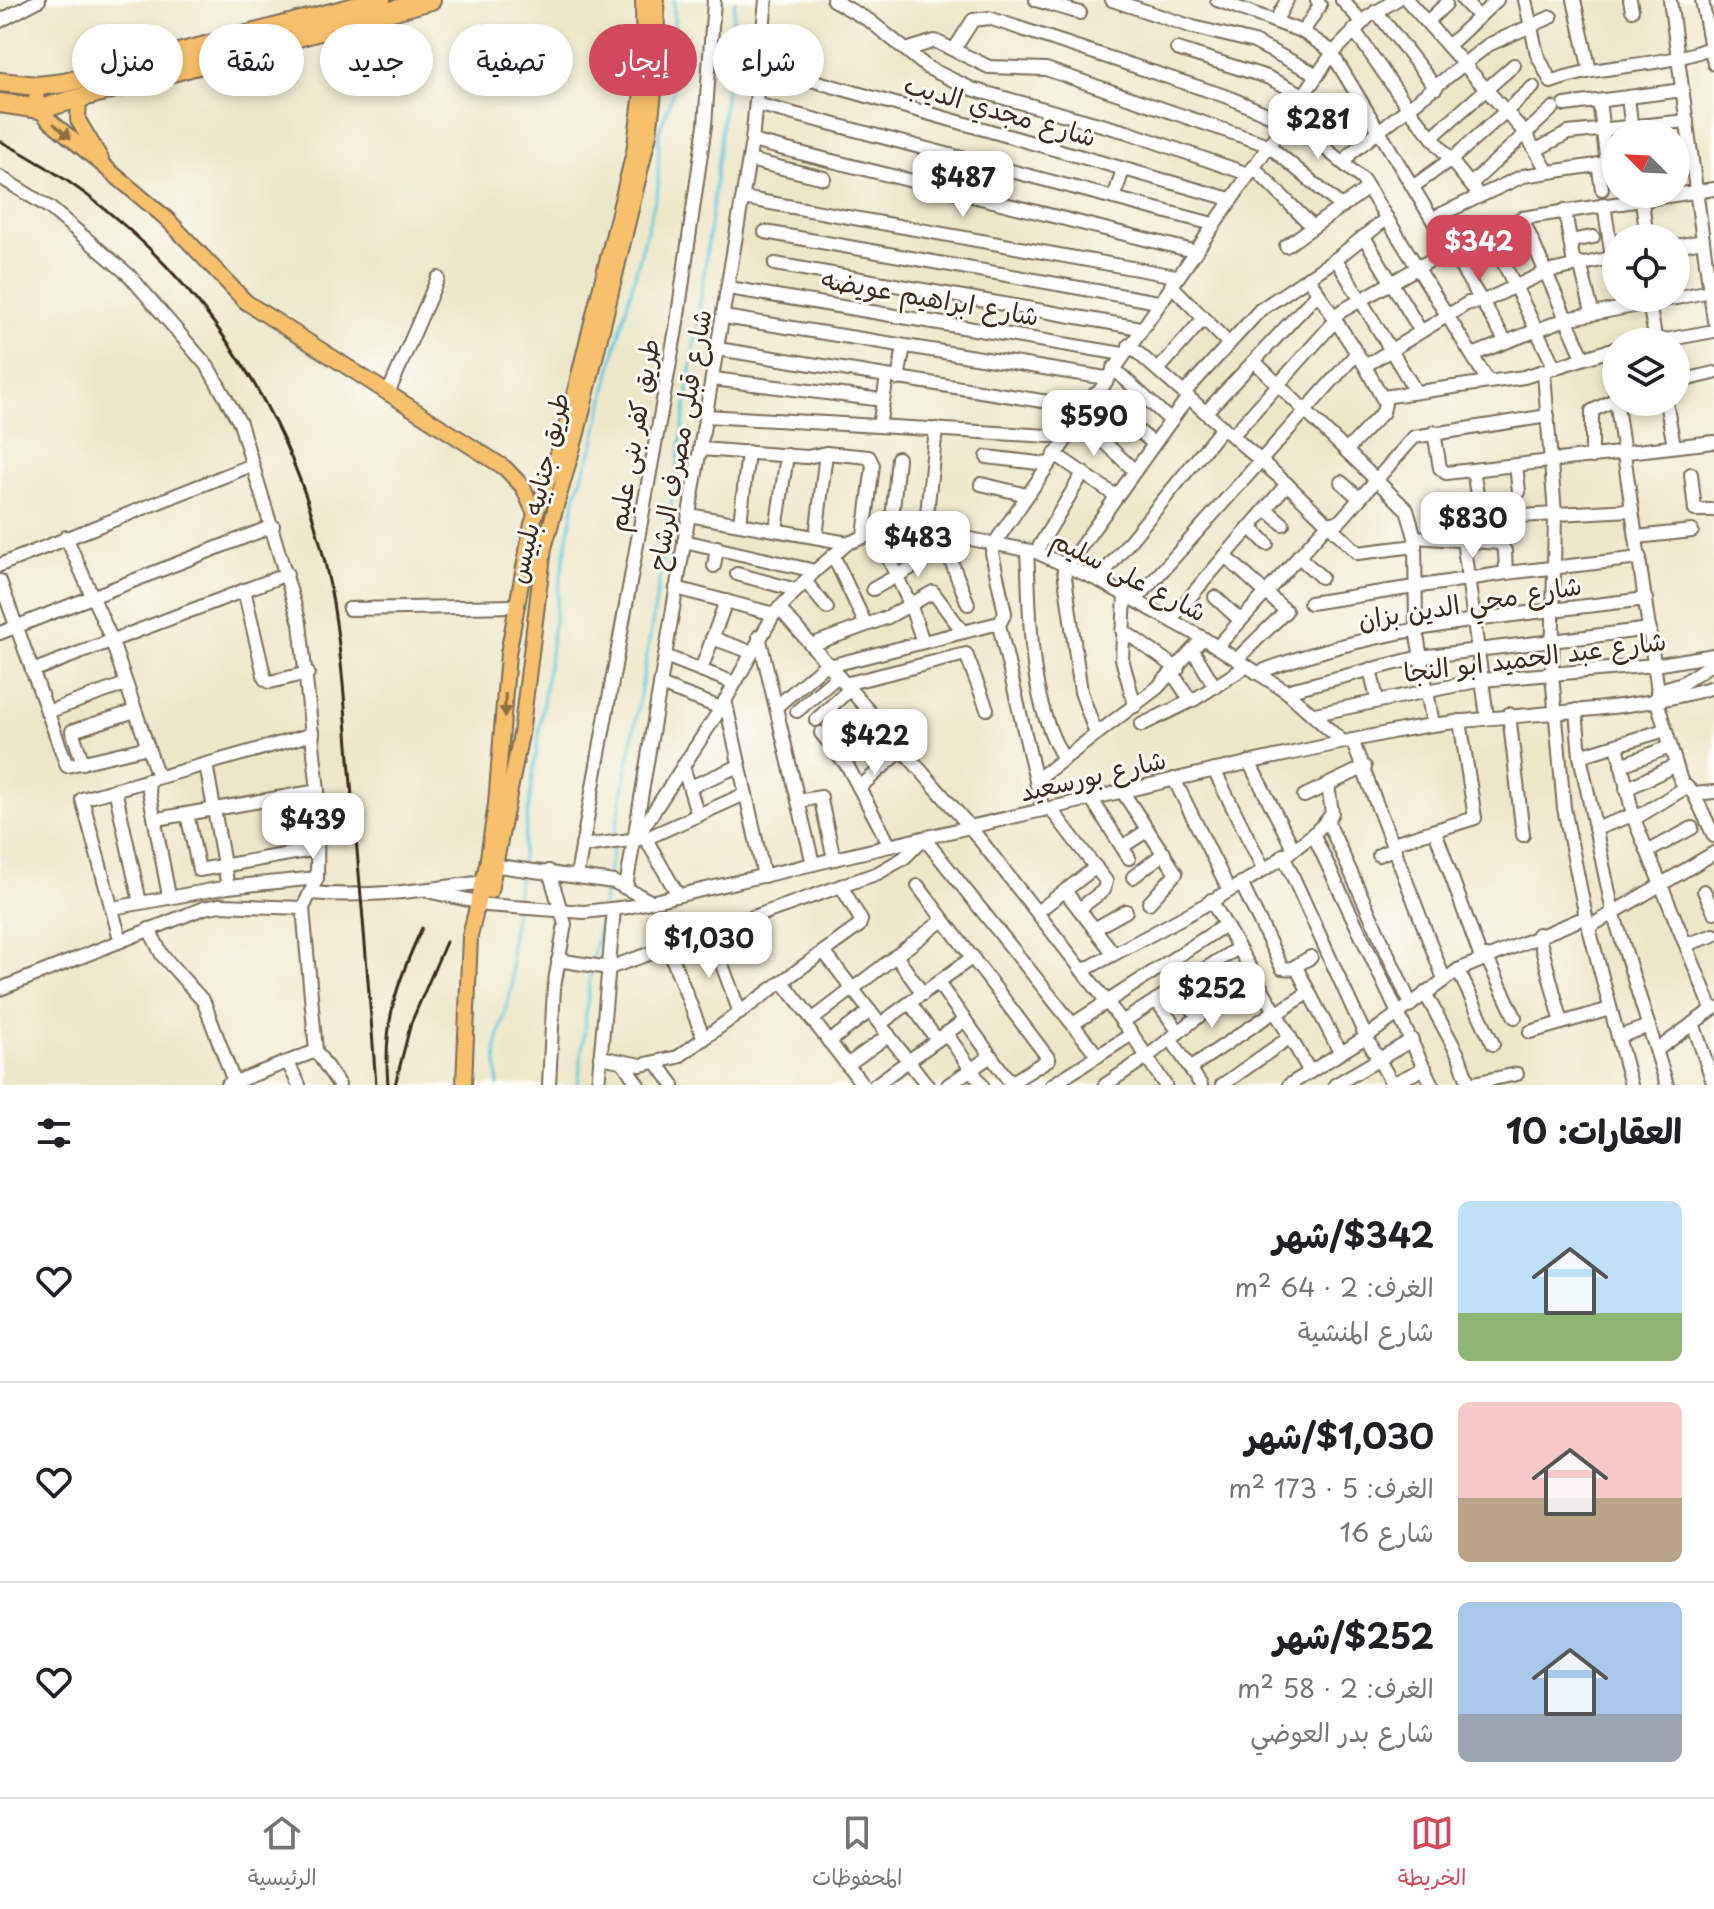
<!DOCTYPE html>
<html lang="ar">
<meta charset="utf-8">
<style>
:root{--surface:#fff;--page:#f2f2f2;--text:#202124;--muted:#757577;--line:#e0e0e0;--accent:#d1495b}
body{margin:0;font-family:"Playpen Sans","Playpen Sans Arabic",sans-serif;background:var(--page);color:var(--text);direction:rtl;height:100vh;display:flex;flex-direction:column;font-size:30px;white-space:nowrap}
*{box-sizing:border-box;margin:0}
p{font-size:26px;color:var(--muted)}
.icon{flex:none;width:44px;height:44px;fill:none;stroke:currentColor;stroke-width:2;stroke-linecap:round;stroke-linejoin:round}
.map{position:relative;height:1085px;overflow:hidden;direction:ltr}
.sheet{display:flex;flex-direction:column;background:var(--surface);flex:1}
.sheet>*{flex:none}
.banner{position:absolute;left:24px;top:24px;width:800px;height:72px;direction:rtl;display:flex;gap:16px}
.needle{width:52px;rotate:294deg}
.fabs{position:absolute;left:1602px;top:120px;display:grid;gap:16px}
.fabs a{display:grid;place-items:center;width:88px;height:88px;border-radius:50%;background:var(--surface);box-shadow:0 4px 12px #0003;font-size:40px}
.price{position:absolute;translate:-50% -68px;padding:0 18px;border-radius:16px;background:#fff;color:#222;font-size:26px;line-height:52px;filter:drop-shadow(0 2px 4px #0008)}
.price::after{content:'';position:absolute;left:50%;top:48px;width:24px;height:18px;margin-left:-12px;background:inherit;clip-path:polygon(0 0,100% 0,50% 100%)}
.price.current{background:var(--accent);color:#fff}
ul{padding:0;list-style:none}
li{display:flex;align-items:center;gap:24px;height:200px;padding:0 32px}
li+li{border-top:2px solid var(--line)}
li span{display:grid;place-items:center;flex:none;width:224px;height:160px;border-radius:12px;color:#555}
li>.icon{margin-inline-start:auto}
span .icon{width:96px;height:96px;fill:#fffc;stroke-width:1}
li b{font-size:34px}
h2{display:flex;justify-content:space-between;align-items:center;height:96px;padding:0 32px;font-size:34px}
.pill{padding:0 28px;border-radius:36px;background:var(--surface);box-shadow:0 4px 12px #0003;font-size:28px;line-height:72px}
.pill.current{background:var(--accent);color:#fff}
.menu{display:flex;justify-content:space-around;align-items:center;height:112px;border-top:2px solid var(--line);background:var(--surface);font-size:22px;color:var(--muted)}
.menu a{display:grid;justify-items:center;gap:4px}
.menu .current{color:var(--accent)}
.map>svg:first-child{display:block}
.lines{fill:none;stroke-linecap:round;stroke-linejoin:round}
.stream{stroke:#60c5de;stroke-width:3}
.minor-casing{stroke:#796c5a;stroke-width:16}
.major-casing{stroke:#796c5a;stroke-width:18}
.highway-casing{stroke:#796c5a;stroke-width:22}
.minor{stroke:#fff;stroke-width:12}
.major{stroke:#f7c06c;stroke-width:14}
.highway{stroke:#f7c06c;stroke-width:18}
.rail{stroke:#3b2a1e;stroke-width:3}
.oneway{fill:#906e41}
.labels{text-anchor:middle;stroke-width:6;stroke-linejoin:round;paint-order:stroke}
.street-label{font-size:26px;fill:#3b2a1e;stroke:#fdfcf7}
</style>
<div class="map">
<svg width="1714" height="1085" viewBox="0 0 1714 1085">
<rect width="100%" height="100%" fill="#fdfcf7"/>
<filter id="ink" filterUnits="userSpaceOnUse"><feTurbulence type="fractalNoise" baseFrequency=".0125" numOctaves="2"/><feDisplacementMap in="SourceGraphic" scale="16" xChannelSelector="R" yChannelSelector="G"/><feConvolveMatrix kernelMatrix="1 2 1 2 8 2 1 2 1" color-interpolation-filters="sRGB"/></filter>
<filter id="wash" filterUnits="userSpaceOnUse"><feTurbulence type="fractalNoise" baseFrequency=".006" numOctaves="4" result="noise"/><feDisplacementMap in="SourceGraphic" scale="32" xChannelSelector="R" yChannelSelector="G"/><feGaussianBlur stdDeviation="1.8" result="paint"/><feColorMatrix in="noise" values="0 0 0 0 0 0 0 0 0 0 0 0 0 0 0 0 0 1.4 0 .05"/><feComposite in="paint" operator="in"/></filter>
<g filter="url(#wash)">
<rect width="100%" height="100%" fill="#ede7c9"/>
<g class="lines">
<g class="stream">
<path d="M614 839C666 561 708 281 735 0"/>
<polyline points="521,864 559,587 576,494 594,443 614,354 658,189 659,132 675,86 674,0"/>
<polyline points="607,879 613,847"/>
<polyline points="516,904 520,872"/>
<polyline points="602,906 606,886"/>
<polyline points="592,961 601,914"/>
<polyline points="498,1085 496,1046 512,986 511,943 515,911"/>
<polyline points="578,1085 591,969"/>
</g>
</g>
</g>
<g filter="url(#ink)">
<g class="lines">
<g class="minor-casing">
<g id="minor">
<polyline points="833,0 870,21 928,68 972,89 1127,132 1248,174"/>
<polyline points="1036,0 1080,13"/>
<polyline points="1112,0 1193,27 1254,42 1318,75"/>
<polyline points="1217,0 1303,32 1330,50 1505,340"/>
<polyline points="1342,0 1362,22"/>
<polyline points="1407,0 1525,133 1547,170"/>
<polyline points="1463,0 1479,17"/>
<path d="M1525 0 1537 54 1551 82C1603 62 1663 69 1714 46"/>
<polyline points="1574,0 1590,71"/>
<polyline points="1630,0 1632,10"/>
<polyline points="1670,0 1714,321"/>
<polyline points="1702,0 1714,64"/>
<polyline points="1376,11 1436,88"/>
<polyline points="1276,20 1287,0"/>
<polyline points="0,21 39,0"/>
<polyline points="1427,22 1446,4"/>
<polyline points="1354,30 1409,109 1479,195"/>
<polyline points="1303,32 1320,5 1317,0"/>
<polyline points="1448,46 1497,0"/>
<polyline points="955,48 973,20 989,18 1228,97 1285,122"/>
<polyline points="1177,49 1267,77 1304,95"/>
<polyline points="906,50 935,41 989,67 1046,69 1268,145 1342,207"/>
<polyline points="758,65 1230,199"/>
<polyline points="1628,97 1632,131"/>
<polyline points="1599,101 1607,163"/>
<polyline points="756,104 1213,224"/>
<polyline points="1565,105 1683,90"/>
<polyline points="1288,117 1363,180 1488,381"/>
<polyline points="1433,136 1514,65"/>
<polyline points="752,141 1193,251"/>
<polyline points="1536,150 1568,133 1687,121"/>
<polyline points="749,160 824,178"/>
<polyline points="1451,160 1533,87"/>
<polyline points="1345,162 1351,153 1488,45 1551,17"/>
<polyline points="1598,164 1602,189"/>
<polyline points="1253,167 1313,227"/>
<polyline points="0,177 50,208 130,276 208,367 240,423 300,623 318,791 317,878"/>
<polyline points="1471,184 1553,108"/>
<polyline points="1414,186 1451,159"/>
<polyline points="1641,194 1647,238"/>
<polyline points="743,198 1176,276"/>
<polyline points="1114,198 1123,169"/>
<polyline points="1604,204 1616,284"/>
<polyline points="1565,210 1574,265"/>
<polyline points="1433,218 1523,176 1616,162"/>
<polyline points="1522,218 1583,357"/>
<polyline points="1488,231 1555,368"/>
<polyline points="765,232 1158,302"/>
<polyline points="1364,237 1420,330"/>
<polyline points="1570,241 1593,237"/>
<polyline points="1286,246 1368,188"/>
<polyline points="1676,246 1703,241"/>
<polyline points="1336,259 1416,392"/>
<polyline points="1580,263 1592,312"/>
<polyline points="775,264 1140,328"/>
<polyline points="1308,277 1365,366 1385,403 1383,412 1346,451"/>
<polyline points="1171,285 1228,343"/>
<polyline points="729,288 1123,354"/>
<polyline points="1676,298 1710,291"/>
<polyline points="1649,303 1656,342"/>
<polyline points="1333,316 1452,248 1522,218 1714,189"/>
<polyline points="724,317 1106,378"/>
<polyline points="1654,342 1714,331"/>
<polyline points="1129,345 1287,484 1358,553 1415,546"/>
<polyline points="718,349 1086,408"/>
<polyline points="1609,350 1658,691"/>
<polyline points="1472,355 1566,319 1675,298"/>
<polyline points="1254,361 1407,510 1415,537 1416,630 1433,724"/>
<polyline points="1365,366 1468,303 1484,301 1546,272 1616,257"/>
<polyline points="1113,368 1171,421"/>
<polyline points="1158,370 1204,318"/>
<polyline points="1544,373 1555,514 1552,674 1564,808 1586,917 1631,1085"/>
<polyline points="713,379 883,400"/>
<polyline points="898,379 904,346"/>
<polyline points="1676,382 1714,373"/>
<polyline points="389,391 438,278"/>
<polyline points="1184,393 1260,310 1336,259 1387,218"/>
<polyline points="1095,394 1154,444"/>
<polyline points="1383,397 1524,377 1614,349"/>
<polyline points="1666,402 1674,446"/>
<polyline points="1206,412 1318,293"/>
<polyline points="706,416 1066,437"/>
<polyline points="1079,419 1135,471"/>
<polyline points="879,426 887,377"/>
<polyline points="1434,432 1440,468 1446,473 1714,442"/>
<polyline points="1233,435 1336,320"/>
<polyline points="701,449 807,457 826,453 869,457 873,465 864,536"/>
<polyline points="1055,454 1116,496"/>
<polyline points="987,457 1047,464"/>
<polyline points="1592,457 1592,411 1616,399"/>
<polyline points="1516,465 1519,492"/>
<polyline points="1473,470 1481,519"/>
<polyline points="1691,474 1695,510 1714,510"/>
<polyline points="1341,482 1359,498"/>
<polyline points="981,484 1027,495"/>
<polyline points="1266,509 1283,524"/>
<polyline points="689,515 848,543"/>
<polyline points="1445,520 1632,510"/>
<polyline points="740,524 748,452"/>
<polyline points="1250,527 1267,544"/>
<polyline points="776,530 787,455"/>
<polyline points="891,530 898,458"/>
<polyline points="876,532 910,604 923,642"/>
<polyline points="925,532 936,429"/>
<polyline points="940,533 968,604"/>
<polyline points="66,537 110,636 158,777"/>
<polyline points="816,537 826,453"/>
<polyline points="1415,537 1500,543 1505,551 1506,573"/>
<polyline points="1637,537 1692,531"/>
<polyline points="1463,540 1487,717"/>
<polyline points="684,541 815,571"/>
<path d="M1027 551C1031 620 1027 698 1064 759"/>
<polyline points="1036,552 1083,473"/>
<polyline points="833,555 865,623"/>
<polyline points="1225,556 1286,611 1237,659"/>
<polyline points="1298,556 1321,577"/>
<polyline points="0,565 252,465"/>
<polyline points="714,566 717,547"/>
<polyline points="737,574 796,590"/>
<polyline points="1098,580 1223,427"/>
<polyline points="0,581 67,766 148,747"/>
<polyline points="805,581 827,608"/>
<polyline points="676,588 774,614"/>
<polyline points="873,589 927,559"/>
<polyline points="244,590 265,679 270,682 308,673"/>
<polyline points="1125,594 1122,659 1135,706"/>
<polyline points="1215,597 1240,620"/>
<polyline points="1136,600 1357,353"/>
<polyline points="1310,603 1506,573 1640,558"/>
<polyline points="779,608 970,827 1132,1034 1165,1085"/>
<polyline points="349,609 516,606"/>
<polyline points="1171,619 1287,484"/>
<polyline points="1122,630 1178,669"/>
<polyline points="0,633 273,526"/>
<polyline points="759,636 813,864"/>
<polyline points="712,638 751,652"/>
<polyline points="811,645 888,617 933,592 963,632"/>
<polyline points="1217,647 1328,524 1340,521 1414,437 1548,416"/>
<polyline points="1194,652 1215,687"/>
<polyline points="665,656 734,683"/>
<polyline points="829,666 999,623"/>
<polyline points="1370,669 1377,699"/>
<polyline points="701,670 726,601"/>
<polyline points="32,671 287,574"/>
<path d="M1257 673C1380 625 1515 615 1646 599"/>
<polyline points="1173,674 1191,701"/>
<polyline points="845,684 966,654 987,709"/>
<polyline points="660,685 721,708"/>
<polyline points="1286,691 1420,657 1650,629"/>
<polyline points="1657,691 1683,683 1714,662"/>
<polyline points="1656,698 1681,781 1694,794 1714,836"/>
<polyline points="725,700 764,876"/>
<polyline points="776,707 827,663"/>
<polyline points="1576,710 1580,756 1613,912 1667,1085"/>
<polyline points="797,711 838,676"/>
<polyline points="47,712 126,684"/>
<polyline points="1315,714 1482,680 1655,665 1714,655"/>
<polyline points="1509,714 1523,835"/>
<polyline points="816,720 850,689"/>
<polyline points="1141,725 1195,699 1247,666"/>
<polyline points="821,733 848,767 890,846"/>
<polyline points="1096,734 1081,692 1064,570 1188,397"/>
<polyline points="1352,740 1444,979"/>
<polyline points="1617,745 1634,819 1712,1009"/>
<polyline points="838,754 878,721"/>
<polyline points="1580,756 1665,730"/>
<polyline points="1249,762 1293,848"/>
<polyline points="83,763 72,731 135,711"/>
<polyline points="206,764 228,887"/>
<polyline points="1621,765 1670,747"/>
<polyline points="683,766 698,816"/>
<polyline points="1214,770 1263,868"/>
<polyline points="1174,779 1229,890"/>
<polyline points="147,780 169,896"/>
<polyline points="1036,780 1157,688 1203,638"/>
<polyline points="690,787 739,766"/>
<polyline points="860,787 893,758"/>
<polyline points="115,789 140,902"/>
<polyline points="1626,789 1676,765"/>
<polyline points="1122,791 1176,873 1149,903"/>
<polyline points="1694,794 1714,792"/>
<polyline points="1304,796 1365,767"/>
<polyline points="1091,798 1129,858"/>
<polyline points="798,801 821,797"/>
<polyline points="822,805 834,859"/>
<polyline points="1050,808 1106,881 1104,890 1079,909"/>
<polyline points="1043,810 999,625 1005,613 992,553 994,544 1332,54 1368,17 1396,0"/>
<polyline points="187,814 199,870 317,849"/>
<polyline points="157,819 318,791"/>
<polyline points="1634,819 1685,788"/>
<polyline points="1327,820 1411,1005"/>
<polyline points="1595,829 1633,815"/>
<polyline points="1435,831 1481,958"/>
<polyline points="643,834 678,895"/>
<polyline points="1313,834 1432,1085"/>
<polyline points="635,840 721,708 774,614 815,571 848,543 883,530 940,533 1036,552 1098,580 1203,638 1286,691 1343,742"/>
<polyline points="1393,843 1475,818 1460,721"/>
<polyline points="582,846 647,838 745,794"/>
<polyline points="1122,847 1148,830"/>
<polyline points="1649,851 1692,828"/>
<polyline points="1283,855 1366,1037 1393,1085"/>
<polyline points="1379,855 1395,848"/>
<polyline points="498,866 614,882 650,901"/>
<polyline points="577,875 676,329 705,125 714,0"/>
<polyline points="1133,877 1164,853"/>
<polyline points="1241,883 1282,968 1297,969 1340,1052"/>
<polyline points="918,886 1049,1059 1014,1081 1009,1081 938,983"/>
<polyline points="626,887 752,141 766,0"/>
<polyline points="1065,891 1114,954"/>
<polyline points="1704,891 1714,912"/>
<polyline points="431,892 478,902"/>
<path d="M310 893C371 898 424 890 484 882"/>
<polyline points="1211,900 1310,1072"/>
<path d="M486 905 584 912 628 907C883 849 1136 785 1392 732 1498 710 1610 718 1714 687"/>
<polyline points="113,908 228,887 317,878 303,908 316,1051"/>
<polyline points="1037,912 1096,867"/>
<polyline points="1589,927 1714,853"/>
<polyline points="149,929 162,955 204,1002 234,1082"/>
<polyline points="1094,929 1126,911"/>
<polyline points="1538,934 1562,1023"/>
<polyline points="711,935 740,1013"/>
<polyline points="120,939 82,799 313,734"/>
<polyline points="1688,944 1714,935"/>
<polyline points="669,950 704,1039"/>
<polyline points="824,952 927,1085"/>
<polyline points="896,956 923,994"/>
<polyline points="1486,956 1515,1017"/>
<polyline points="558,960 609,968 878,873 904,858 924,838 1098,1056"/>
<polyline points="1294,967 1311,957"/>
<polyline points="1458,970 1493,1044"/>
<path d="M1082 971C1134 943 1307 857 1332 813L1328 785"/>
<polyline points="783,982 863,1085"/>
<polyline points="0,989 204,908 220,905 303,908"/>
<polyline points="1425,993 1459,1056 1469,1085"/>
<polyline points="1183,995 1198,1017"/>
<polyline points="1156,1000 1179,1032"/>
<polyline points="910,1003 937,1040"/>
<polyline points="1276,1014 1309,992"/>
<polyline points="812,1020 943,920"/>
<polyline points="1122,1022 1238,948"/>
<polyline points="1693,1023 1714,1085"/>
<polyline points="880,1024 973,957"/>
<polyline points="1073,1024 1225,925"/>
<polyline points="1530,1032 1610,1009"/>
<polyline points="946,1033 982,1085"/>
<polyline points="1618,1037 1649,1026"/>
<polyline points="1171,1039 1201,1085"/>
<polyline points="829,1042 870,1011"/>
<polyline points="1657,1050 1714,1008"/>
<polyline points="600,1057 641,1065 678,1057 859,926 861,920 841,886"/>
<polyline points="288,1063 299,1085"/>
<polyline points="657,1063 673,1085"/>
<polyline points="624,1064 638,1085"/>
<polyline points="847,1065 889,1035"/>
<polyline points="1190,1068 1275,1011"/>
<polyline points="1469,1084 1517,1074"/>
<polyline points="227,1085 316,1051 339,1085"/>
<polyline points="549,1085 554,987 565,924 549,871"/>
<polyline points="598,1085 614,909"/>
<polyline points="875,1085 965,1020"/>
<polyline points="948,1085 991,1056"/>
<polyline points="1052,1085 1132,1034"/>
<polyline points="1105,1085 1148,1056 1253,974"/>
<polyline points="1222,1085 1290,1037"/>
<polyline points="1289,1085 1366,1037 1458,970 1586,917"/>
<polyline points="1335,1085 1412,1040"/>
<polyline points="1390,1085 1425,1068"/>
</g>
</g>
<g class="major-casing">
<g id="major">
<polyline points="37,86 36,103 48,119 167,219 246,302 505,468 523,487 535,514"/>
<polyline points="79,99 78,120 101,159"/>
<polyline points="490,891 521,734 544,548 577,433 649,134 658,60 656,0"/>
<polyline points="464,1085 470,936 487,864 496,804 508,654 532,524 563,440 634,152 644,77 643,0"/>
</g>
</g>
<g class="highway-casing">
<g id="highway">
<polyline points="0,82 37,86 64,83 381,0"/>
<polyline points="0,103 40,109 431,0"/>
</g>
</g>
<use href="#minor" class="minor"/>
<use href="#major" class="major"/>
<use href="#highway" class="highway"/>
<g class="rail">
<path d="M0 141C172 229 293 396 330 586 343 655 346 726 352 796 361 892 369 989 376 1085"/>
<path d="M388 1085C383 1022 396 984 422 928"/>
<polyline points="395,1085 411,1023 446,942"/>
</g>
</g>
<defs><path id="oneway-solid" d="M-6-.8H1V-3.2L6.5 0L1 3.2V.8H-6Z" transform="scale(2)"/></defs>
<g class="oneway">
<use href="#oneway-solid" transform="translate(62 131) rotate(41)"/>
<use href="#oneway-solid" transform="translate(505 705) rotate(91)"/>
</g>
</g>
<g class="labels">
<g class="street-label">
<text transform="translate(1000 111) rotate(16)" y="9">شارع مجدي الديب</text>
<text transform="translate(930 298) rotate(10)" y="9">شارع ابراهيم عويضه</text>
<text transform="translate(634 435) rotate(-80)" y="9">طريق كفر بنى عليم</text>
<text transform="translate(680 440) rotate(-80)" y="9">شارع قبلى مصرف الرشاح</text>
<text transform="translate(539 488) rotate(-77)" y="9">طريق جنابيه بلبيس</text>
<text transform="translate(1129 576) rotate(27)" y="9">شارع على سليم</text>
<text transform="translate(1470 603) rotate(-9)" y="9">شارع محي الدين بزان</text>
<text transform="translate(1535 657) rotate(-7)" y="9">شارع عبد الحميد ابو النجا</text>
<text transform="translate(1093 776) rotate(-13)" y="9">شارع بورسعيد</text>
</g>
</g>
</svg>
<div class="fabs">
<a><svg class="needle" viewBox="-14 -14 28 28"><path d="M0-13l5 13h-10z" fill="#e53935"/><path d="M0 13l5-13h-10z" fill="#757577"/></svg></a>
<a><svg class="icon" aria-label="locate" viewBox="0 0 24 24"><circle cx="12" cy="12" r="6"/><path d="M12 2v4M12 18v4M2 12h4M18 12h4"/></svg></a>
<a><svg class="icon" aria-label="layers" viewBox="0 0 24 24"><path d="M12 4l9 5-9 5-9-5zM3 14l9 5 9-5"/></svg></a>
</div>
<b class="price" style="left:1318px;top:161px">$281</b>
<b class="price" style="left:963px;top:219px">$487</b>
<b class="price current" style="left:1479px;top:283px">$342</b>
<b class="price" style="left:1094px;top:458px">$590</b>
<b class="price" style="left:1473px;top:560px">$830</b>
<b class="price" style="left:918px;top:579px">$483</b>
<b class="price" style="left:875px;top:777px">$422</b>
<b class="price" style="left:313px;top:861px">$439</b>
<b class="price" style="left:709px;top:980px">$1,030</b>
<b class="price" style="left:1212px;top:1030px">$252</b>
<div class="banner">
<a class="pill">شراء</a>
<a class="pill current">إيجار</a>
<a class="pill">تصفية</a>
<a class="pill">جديد</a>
<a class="pill">شقة</a>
<a class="pill">منزل</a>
</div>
</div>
<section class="sheet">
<h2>العقارات: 10<svg class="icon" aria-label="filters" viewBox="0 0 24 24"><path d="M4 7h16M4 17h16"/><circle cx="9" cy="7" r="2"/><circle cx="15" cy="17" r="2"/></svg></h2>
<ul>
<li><span style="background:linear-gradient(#bfe0f5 70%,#8fb573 0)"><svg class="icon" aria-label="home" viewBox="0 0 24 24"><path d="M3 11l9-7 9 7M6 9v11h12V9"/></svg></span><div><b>$342/شهر</b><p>الغرف: 2 · 64 m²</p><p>شارع المنشية</p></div><svg class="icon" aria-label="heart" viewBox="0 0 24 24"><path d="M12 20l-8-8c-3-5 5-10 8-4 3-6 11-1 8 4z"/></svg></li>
<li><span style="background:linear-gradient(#f6c9c9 60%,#b9a48a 0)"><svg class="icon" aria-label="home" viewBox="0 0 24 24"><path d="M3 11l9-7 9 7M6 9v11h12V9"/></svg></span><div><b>$1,030/شهر</b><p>الغرف: 5 · 173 m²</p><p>شارع 16</p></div><svg class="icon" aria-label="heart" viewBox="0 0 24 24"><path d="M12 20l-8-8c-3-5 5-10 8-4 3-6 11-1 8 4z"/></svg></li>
<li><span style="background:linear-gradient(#a9c7e8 70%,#9aa5b1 0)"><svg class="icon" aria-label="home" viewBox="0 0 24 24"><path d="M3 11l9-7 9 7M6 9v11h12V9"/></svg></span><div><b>$252/شهر</b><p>الغرف: 2 · 58 m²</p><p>شارع بدر العوضي</p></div><svg class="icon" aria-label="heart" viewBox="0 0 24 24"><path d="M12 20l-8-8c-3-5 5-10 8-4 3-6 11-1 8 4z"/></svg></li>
</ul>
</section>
<nav class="menu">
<a class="current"><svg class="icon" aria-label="map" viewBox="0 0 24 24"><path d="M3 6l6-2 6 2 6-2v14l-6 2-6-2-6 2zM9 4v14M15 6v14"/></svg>الخريطة</a>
<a><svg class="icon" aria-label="saved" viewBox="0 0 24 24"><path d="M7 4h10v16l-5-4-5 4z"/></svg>المحفوظات</a>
<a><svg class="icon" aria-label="home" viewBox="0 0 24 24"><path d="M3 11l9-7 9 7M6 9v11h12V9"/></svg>الرئيسية</a>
</nav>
